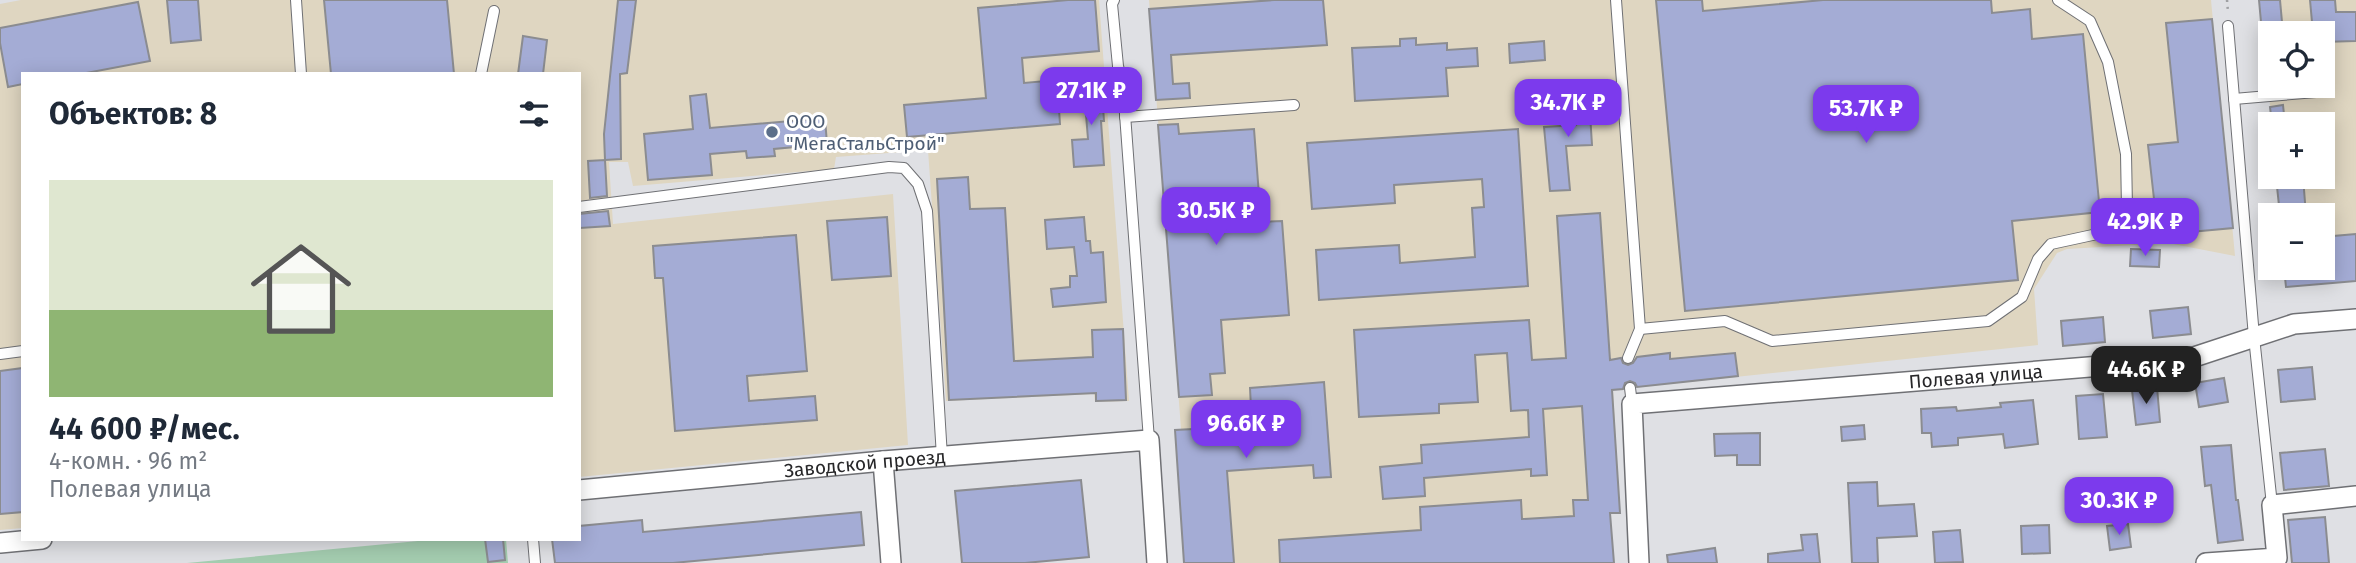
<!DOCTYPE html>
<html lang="ru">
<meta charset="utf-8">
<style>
:root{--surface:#fff;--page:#f2f2f3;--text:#1f2937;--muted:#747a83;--line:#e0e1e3;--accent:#7c3aed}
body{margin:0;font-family:"Fira Sans",sans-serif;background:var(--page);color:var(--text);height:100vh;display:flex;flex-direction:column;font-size:26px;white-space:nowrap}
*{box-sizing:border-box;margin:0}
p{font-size:23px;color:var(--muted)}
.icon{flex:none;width:38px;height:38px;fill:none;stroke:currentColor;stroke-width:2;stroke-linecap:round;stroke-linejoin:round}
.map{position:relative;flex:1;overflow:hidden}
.sheet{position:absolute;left:21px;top:72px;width:560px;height:469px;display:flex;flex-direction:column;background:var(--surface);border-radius:0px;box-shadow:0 4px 18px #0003}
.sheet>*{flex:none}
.fabs{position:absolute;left:2258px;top:21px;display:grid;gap:14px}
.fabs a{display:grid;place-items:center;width:77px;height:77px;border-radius:0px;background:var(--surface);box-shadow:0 4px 18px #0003;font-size:35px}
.price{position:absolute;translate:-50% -60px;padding:0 16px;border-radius:14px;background:var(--accent);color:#fff;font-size:23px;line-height:46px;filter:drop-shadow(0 2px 4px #0008)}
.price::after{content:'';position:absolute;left:50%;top:42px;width:21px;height:16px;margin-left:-10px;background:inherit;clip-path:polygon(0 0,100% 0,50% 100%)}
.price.selected{background:#222;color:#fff}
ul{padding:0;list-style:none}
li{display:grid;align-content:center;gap:14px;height:371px;padding:0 28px}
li+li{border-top:2px solid var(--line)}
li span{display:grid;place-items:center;height:217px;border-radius:0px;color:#555}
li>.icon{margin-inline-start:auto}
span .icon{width:126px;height:126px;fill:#fffc;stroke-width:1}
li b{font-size:30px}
h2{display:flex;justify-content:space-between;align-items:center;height:84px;padding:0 28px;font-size:30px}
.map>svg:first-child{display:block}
.industrial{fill:#dfd6c1;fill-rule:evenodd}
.green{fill:#a4cdb0}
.building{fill:#a4acd5;stroke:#8b8c90;stroke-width:2}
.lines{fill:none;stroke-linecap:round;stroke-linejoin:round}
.lane-casing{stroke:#6f7074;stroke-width:12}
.street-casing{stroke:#6f7074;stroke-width:22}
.path{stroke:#9fa0a3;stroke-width:2.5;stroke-dasharray:2 5;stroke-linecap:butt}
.lane{stroke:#fff;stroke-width:10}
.street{stroke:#fff;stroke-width:19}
.service-dot{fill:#5c6f8a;stroke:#fff;stroke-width:2.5}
.labels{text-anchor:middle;stroke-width:6;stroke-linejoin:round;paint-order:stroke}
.service-label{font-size:19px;fill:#4e5e75;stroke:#fff;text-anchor:start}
.street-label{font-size:19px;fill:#272729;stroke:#fff}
</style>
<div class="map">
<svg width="2356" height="563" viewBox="0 0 2356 563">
<rect width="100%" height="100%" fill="#dfe0e4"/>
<g class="industrial">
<polygon points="21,0 1099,0 1129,401 1095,402 1094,394 946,401 928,150 836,157 834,169 633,186 628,162 609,162 613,224 893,194 908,445 579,477 579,74 23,74 23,528 0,530 0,4"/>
<polygon points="1149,0 2211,0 2235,256 2168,243 2067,249 2057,253 2034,289 2038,345 1613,390 1620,513 1610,514 1614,563 1184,563 1181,429"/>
<path d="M2259 0H2356V281L2286 287 2284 268H2322V215H2280L2276 177H2322V124H2272ZM2270 33H2322V86H2270Z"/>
</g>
<polygon class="green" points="439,539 506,539 508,563 187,563"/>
<g class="building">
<polygon points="167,0 198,0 201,40 171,43"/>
<polygon points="324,0 447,0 454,74 331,74"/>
<polygon points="618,0 636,0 627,73 620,74 621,159 605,160 604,134"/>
<polygon points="1068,0 1095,0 1099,51 1022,58 1024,83 1057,80 1060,124 907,137 904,105 986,98 978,8"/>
<polygon points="1274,0 1323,0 1327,45 1171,55 1173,84 1189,83 1190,98 1156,100 1149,9"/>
<polygon points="1656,0 1702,0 1703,11 1823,0 1991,0 1992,13 2030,9 2032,39 2083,34 2100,212 2012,221 2018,280 1685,311"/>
<polygon points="2259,0 2280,0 2283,33 2262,33"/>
<polygon points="2310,0 2335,0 2336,12 2356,12 2356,41 2322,42 2322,33 2313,33"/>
<polygon points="138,2 150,61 81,74 23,74 23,84 8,87 0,43 0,28"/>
<polygon points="2212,19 2233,228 2158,235 2148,145 2178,142 2166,23"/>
<polygon points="523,36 547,40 543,74 518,74"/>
<polygon points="1416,38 1416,45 1447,43 1447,50 1477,48 1478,66 1446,68 1448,96 1355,101 1352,48 1400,46 1400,39"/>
<polygon points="1544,41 1545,60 1510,63 1509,44"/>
<polygon points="1101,77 1104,121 1101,121 1104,165 1074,167 1072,140 1088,139 1083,78"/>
<polygon points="1588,82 1592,145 1566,146 1570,190 1550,191 1544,127 1576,125 1573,83"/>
<polygon points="706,94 710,128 825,118 827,144 774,149 775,156 747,158 746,151 710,154 712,175 648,180 644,134 693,129 690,96"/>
<polygon points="2283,105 2285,124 2272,124 2270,107"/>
<polygon points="1178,124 1179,134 1254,129 1261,222 1282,221 1289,315 1221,320 1225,373 1210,374 1212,395 1179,397 1158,125"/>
<polygon points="1518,129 1528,286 1319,300 1316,250 1399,245 1400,263 1475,257 1472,208 1484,207 1482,179 1394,185 1395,203 1312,209 1307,143"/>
<polygon points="605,160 607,196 590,198 588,161"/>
<polygon points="968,177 970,209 1005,208 1014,361 1093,357 1092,330 1123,329 1126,400 1096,401 1096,393 949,400 937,179"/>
<polygon points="2276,177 2303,177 2306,215 2280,215"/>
<polygon points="608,211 610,226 580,228 579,214"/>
<polygon points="1600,213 1610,360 1621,358 1623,363 1628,365 1633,363 1637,357 1670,353 1670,359 1735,353 1738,376 1637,387 1635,383 1630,381 1625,383 1623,389 1612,390 1620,513 1610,513 1614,563 1280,563 1279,540 1421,530 1420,507 1521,500 1522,519 1574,516 1573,500 1588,500 1582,406 1543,409 1547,475 1531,476 1531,469 1424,478 1425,496 1383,499 1380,467 1422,463 1421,445 1529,437 1528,410 1511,411 1507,353 1475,355 1478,402 1439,404 1439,413 1359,417 1354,330 1529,320 1532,360 1566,358 1557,216"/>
<polygon points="887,217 891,276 832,280 827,221"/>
<polygon points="1084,217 1086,241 1090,241 1091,253 1103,252 1106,302 1053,307 1051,289 1070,287 1070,276 1077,276 1074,247 1047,249 1045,220"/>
<polygon points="2356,234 2356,281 2286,287 2284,268 2322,268 2322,237"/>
<polygon points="796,235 807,371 747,376 749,401 815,396 817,420 675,431 663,278 655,278 653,246"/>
<polygon points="2131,249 2160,250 2159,267 2130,266"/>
<polygon points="2188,307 2191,334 2153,338 2150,311"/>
<polygon points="2103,317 2105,342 2063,346 2061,321"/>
<polygon points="2312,367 2315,399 2281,402 2278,370"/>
<polygon points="23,368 23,512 0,514 0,371"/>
<polygon points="2224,378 2228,402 2199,407 2195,383"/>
<polygon points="1324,382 1331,477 1314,478 1313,465 1227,471 1234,563 1184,563 1175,430 1233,427 1232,410 1251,408 1250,388"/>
<polygon points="2157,387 2160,422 2136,425 2132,390"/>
<polygon points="2103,394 2107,437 2079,439 2076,396"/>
<polygon points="2033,400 2038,444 2005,448 2003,434 1958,438 1958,445 1932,447 1931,433 1922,433 1921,409 1956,407 1957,411 2001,407 2000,403"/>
<polygon points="1864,425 1865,439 1842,441 1841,427"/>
<polygon points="1760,433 1760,465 1737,465 1737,455 1715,456 1714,434"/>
<polygon points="2231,445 2236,500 2238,500 2243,540 2218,543 2211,485 2205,486 2201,447"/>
<polygon points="2325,449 2329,486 2284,490 2280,453"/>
<polygon points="1081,480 1089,557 1025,563 962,563 955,491"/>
<polygon points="1877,482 1878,506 1914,504 1917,536 1877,538 1878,563 1852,563 1848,483"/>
<polygon points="861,512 864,545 673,563 555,563 552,539 579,539 579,526 642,520 643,532"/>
<polygon points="2325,517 2329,563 2292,563 2288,520"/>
<polygon points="2128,524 2131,547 2110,550 2107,526"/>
<polygon points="2049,525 2050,553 2022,554 2021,526"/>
<polygon points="1960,530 1963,562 1935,563 1933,532"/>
<polygon points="1817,534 1820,563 1768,563 1768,554 1803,550 1801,535"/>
<polygon points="485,539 503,539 505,560 488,562"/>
<polygon points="1715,548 1717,563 1668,563 1667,555"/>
</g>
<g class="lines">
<g class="lane-casing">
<g id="lane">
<polyline points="296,0 301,74"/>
<polyline points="1114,0 1112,4 1118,66 1123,87 1149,440"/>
<polyline points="1616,0 1640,329 1628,358"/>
<polyline points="2228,26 2254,337 2272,505"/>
<polyline points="481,74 494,11"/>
<polyline points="2234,99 2316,92"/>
<polyline points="1125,117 1294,105"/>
<polyline points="579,207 889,167 904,168 918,184 927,211 942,457"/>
<polyline points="1640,329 1725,321 1772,341 1988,321 2022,297 2038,259 2051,244 2111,231 2127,208 2126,154 2108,62 2090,21 2058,0"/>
<polyline points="0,354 23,351"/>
<polyline points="1630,388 1632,404"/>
<polyline points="533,539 535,563"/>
</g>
</g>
<g class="street-casing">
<g id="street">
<polyline points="883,461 891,563"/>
<path id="s1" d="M579 490 883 461 1149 440 1157 563"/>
<polyline points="0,543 42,539"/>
<path id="s2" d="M1639 563 1632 404 2188 359 2294 324 2356 319"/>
<polyline points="2206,563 2277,558 2272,505 2356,496"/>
</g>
</g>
<polyline class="path" points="2227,0 2228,12"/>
<use href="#lane" class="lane"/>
<use href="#street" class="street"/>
</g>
<circle class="service-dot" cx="772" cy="132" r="7"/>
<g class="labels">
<g class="service-label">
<text x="786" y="128">ООО<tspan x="786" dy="22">"МегаСтальСтрой"</tspan></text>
</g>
<g class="street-label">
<text dy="7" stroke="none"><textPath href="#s2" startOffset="504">Полевая улица</textPath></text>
<text dy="7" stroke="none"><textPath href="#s1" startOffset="287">Заводской проезд</textPath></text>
</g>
</g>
</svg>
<div class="fabs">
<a><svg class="icon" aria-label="locate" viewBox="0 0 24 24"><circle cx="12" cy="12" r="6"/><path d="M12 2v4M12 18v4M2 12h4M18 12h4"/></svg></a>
<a>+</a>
<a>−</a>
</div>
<b class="price" style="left:1091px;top:127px">27.1K ₽</b>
<b class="price" style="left:1568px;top:139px">34.7K ₽</b>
<b class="price" style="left:1866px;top:145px">53.7K ₽</b>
<b class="price" style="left:1216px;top:247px">30.5K ₽</b>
<b class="price" style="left:2145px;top:258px">42.9K ₽</b>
<b class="price selected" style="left:2146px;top:406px">44.6K ₽</b>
<b class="price" style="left:1246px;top:460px">96.6K ₽</b>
<b class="price" style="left:2119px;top:537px">30.3K ₽</b>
<section class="sheet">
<h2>Объектов: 8<svg class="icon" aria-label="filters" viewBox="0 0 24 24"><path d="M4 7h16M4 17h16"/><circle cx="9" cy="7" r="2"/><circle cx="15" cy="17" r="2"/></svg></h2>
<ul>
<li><span style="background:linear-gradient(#dfe7d0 60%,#8fb573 0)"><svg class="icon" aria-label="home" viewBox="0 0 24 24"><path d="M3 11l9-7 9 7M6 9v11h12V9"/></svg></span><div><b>44 600 ₽/мес.</b><p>4-комн. · 96 m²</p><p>Полевая улица</p></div></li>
</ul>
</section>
</div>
